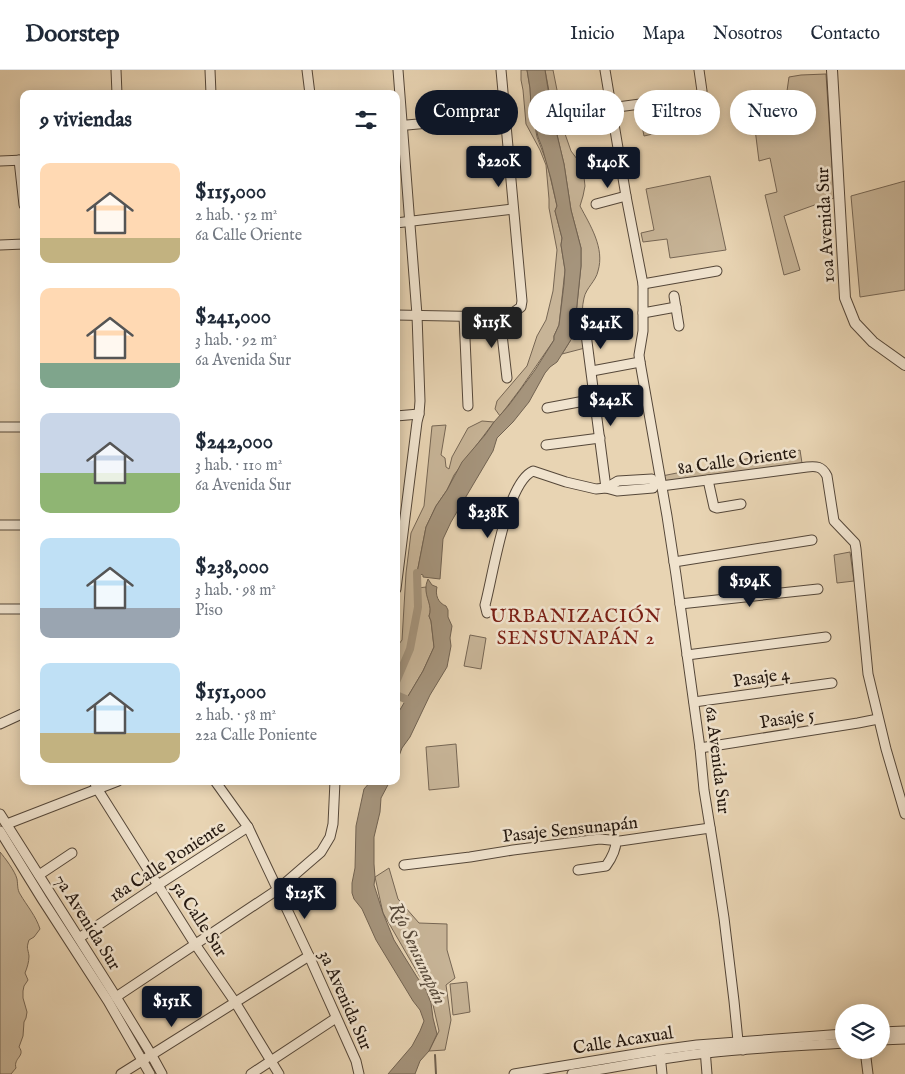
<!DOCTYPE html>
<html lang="es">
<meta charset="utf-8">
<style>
:root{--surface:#fff;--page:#f2f2f3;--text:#1f2937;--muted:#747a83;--line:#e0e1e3;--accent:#111827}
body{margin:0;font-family:"IM FELL English",serif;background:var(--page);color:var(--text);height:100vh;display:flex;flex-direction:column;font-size:19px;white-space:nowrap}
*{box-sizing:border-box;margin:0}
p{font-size:16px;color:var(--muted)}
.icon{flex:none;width:28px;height:28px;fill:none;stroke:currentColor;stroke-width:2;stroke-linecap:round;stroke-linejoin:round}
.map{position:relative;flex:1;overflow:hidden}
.panel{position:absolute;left:20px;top:20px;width:380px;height:695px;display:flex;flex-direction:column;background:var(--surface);border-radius:10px;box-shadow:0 2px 12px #0003}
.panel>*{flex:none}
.hud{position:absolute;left:415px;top:20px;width:415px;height:45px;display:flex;gap:10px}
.controls{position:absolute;left:835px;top:934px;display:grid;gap:10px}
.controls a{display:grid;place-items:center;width:55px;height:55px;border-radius:50%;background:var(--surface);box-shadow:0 2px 12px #0003;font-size:25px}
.price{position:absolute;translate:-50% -42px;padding:0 11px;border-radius:5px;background:var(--accent);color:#fff;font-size:16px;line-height:32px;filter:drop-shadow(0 1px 2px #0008)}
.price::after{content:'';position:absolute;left:50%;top:30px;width:15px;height:11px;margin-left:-8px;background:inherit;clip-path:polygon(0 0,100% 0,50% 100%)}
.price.active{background:#222;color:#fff}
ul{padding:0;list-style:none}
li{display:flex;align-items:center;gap:15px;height:125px;padding:0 20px}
li span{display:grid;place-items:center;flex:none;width:140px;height:100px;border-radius:10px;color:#555}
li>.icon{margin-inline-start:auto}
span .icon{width:60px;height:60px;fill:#fffc;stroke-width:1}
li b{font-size:21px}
h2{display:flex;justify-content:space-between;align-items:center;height:60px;padding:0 20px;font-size:21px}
.chip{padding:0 18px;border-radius:22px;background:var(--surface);box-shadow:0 2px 12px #0003;font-size:18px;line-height:45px}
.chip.active{background:var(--accent);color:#fff}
header{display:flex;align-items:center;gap:30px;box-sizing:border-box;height:70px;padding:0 25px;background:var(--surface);border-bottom:1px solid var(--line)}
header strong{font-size:24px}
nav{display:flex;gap:28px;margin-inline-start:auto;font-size:18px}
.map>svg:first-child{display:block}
.green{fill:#c7b497;stroke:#766654}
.water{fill:#a5947c;stroke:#716251}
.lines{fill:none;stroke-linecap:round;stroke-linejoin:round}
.stream{stroke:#716251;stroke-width:2}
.canal{stroke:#a5947c;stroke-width:8}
.minor-casing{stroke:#554739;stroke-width:11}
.tertiary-casing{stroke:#554739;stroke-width:12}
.minor{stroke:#f0e3ce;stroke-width:9}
.tertiary{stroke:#f0e3ce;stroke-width:10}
.labels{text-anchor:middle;stroke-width:5;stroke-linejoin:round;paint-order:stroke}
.street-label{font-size:18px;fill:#241810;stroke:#f0e3ce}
.neighbourhood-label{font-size:19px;letter-spacing:1px;fill:#7a1f14;stroke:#f0e3ce}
.water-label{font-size:19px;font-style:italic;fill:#584a3b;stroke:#f0e3ce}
</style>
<header>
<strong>Doorstep</strong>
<nav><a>Inicio</a><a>Mapa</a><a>Nosotros</a><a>Contacto</a></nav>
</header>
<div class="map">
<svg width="905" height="1004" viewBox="0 0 905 1004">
<rect width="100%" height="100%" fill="#e8d4b3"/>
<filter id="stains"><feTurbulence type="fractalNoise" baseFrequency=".004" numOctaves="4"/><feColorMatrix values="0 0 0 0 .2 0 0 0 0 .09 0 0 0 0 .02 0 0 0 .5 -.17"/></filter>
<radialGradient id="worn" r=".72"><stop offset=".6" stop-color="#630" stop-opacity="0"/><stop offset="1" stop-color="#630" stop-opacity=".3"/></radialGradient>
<g class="green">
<polygon points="521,0 527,0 530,18 531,35 537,67 547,93 557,136 555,141 562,168 561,175 565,200 559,255 554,266 554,270 521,318 500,346 495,339 497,331 527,296 537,266 546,250 553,221 557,180 549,138 549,129 546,95 540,80 526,54 523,20 521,10"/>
<path d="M545 0H553L562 45 564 61 571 81 580 93 584 107 585 116 583 126 580 136C590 155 605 178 598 201 596 211 586 218 584 228 580 245 584 262 585 278L562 284 572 268 575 254 581 196V178L571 140 564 94 558 69Z"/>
<polygon points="826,4 834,128 784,146 800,200 784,205 765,125 777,122 770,88 759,91 753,43 785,35 789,7 801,5"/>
<polygon points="675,37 679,58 644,66 640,46"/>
<polygon points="710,106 726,180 670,188 667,169 643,172 641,163 654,160 646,119"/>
<polygon points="905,111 905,220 860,227 851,126"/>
<polygon points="482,351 494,352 454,405 447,420 436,436 426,457 417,503 418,537 410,579 396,607 396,578 402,570 406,503 411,463 424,436 432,356 446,355 441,385 445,388 446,397 449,399 452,387 468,358"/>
<polygon points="800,380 802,393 735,405 663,415 662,406 785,381 786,383"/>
<polygon points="850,482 854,511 837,513 834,485"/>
<path d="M426 517C427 527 433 537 429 546L431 551 434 577 423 601 407 628 396 623V617L411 579 419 537 418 518Z"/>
<polygon points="470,565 486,568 481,599 464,596"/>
<polygon points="456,674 459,717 429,720 426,677"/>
<path d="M0 782C5 788 15 801 17 809 18 815 17 819 20 824 27 836 36 846 40 859L34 867 29 870C26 879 28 878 29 886 29 892 27 898 25 903L28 910 24 916 23 921V928L27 942 26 948 24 952 23 966 19 977C26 986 13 988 16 998L11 1004H0Z"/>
<polygon points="389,798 398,829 419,853 447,854 447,880 455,908 446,915 451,950 445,980 429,981 439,961 431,926 383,843 375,807"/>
<polygon points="467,912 470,942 453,945 450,914"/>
</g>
<g class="water">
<polygon points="527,0 545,0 552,44 564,94 571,140 581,178 581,196 575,254 572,268 557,292 550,297 545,303 529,332 513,352 497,368 493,381 451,452 443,469 440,509 423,507 423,505 417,503 426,457 436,436 447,420 462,392 485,365 494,352 509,335 535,300 554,270 554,266 559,255 564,214 565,200 561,175 562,168 555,141 557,136 551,109 542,77 538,67 531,35 530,18"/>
<path d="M428 509 432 515 437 517C435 525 438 533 446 536L448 540V547L452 556 450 568 451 576 447 597 430 625 410 667 402 678 396 694V651L398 643 423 601 434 577 431 551 429 546C433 536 425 528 426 517 426 514 427 512 428 509Z"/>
<polygon points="371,711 390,711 381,728 380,742 374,767 374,794 375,807 374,815 383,843 394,870 417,907 426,920 431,933 433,948 437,964 429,981 420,991 415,1004 388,1004 412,976 420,961 424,951 420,940 413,931 376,870 362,839 354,829 352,823 352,813 355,798 356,756 364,719"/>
</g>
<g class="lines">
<polyline class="stream" points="435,985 436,1004"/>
<g class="canal">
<polyline points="396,612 410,579 418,537 417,503"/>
<polyline points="396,625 415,633"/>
</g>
<g class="minor-casing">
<g id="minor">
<polyline points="116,0 117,24"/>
<polyline points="210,0 211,24"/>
<polyline points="307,0 310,24"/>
<polyline points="605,0 626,126 643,214 643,261 639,285 640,292 667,446 676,505 700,678 704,720 715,788 724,848 734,931 738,971 739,977 743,980"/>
<polyline points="572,43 701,26 702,21 699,0"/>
<polyline points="396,56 506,46"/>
<polyline points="19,90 24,135"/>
<polyline points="0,91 24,90"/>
<polyline points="596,134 626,126"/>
<polyline points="396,153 513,139"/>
<polyline points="0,175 24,174"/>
<polyline points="643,214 717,201"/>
<polyline points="674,226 679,256"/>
<polyline points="643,243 676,237"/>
<polyline points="396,245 500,247 514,242 521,237 522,231 501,0"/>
<polyline points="464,246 468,336"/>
<polyline points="500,247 507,308"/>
<polyline points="586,264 606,418 617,421 653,418 655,414"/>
<polyline points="592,301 640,292"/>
<polyline points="547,338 595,329"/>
<polyline points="396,346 419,344"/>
<polyline points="0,357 24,357"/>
<polyline points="546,375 600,368"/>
<polyline points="708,410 714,437 717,438 741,434"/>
<path d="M661 416 807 397C816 396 822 396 827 406L834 451 855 473 856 479 868 604 886 679 905 744"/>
<polyline points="0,455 24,455"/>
<polyline points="674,492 812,470"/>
<polyline points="396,519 417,352 419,344 420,331 417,245 398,0"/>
<polyline points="680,534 818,519"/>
<polyline points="0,539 24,539"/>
<path d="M487 543 485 535C493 506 506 413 533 401L566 412 596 419 606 418 618 411 652 409 655 414"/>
<polyline points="687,585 826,567"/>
<polyline points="694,632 832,613"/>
<polyline points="0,654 24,643"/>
<polyline points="700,678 858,653 878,649"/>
<polyline points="94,711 98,720 195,874 235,932 279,1004"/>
<polyline points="215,711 248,757 309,886 356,991 359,1004"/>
<polyline points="0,744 116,927 151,984 162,1004"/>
<polyline points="7,754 118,711"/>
<polyline points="0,761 42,829 108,931 150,1004"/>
<polyline points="404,795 470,787 513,780 600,769 620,771 710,758"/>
<path d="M578 800 606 796C611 789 616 780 616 771"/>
<polyline points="39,805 72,783"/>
<polyline points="79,868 158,815 248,757"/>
<polyline points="116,927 277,820 321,782 330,767 333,754 335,711"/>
<polyline points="881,962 905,961"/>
<polyline points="881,970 905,969"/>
<polyline points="705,979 707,1004"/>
<polyline points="865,980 868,1004"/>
<polyline points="660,984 662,1004"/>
<polyline points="121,1004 309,886"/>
<polyline points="251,1004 336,948"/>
<polyline points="514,1004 660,980 697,975 844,964"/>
<path d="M572 1004C617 997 661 988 706 983 752 978 798 976 844 973"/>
</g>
</g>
<g class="tertiary-casing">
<polyline id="tertiary" points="832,0 845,228 855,253 873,272 905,295"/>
</g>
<use href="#minor" class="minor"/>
<use href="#tertiary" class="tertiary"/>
</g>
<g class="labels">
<g class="street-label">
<text transform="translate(825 155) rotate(-93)" y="6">10a Avenida Sur</text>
<text transform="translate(737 390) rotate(-8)" y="6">8a Calle Oriente</text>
<text transform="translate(761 607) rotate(-8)" y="6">Pasaje 4</text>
<text transform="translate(787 648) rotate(-9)" y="6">Pasaje 5</text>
<text transform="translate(718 690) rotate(83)" y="6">6a Avenida Sur</text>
<text transform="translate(570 759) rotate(-6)" y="6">Pasaje Sensunapán</text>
<text transform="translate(167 791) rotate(-33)" y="6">18a Calle Poniente</text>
<text transform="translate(200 849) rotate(57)" y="6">5a Calle Sur</text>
<text transform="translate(88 852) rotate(58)" y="6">7a Avenida Sur</text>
<text transform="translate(346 930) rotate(66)" y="6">3a Avenida Sur</text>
<text transform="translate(623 970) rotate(-9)" y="6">Calle Acaxual</text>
</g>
<g class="neighbourhood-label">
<text x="576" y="552">URBANIZACIÓN<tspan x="576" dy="22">SENSUNAPÁN 2</tspan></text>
</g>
<g class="water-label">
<text transform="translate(419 883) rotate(65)" y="7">Río Sensunapán</text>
</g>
</g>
<rect width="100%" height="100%" filter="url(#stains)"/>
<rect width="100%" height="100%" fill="url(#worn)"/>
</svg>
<div class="controls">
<a><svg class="icon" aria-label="layers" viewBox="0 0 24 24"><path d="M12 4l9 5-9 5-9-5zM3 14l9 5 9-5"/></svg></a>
</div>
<b class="price" style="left:499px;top:118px">$220K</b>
<b class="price" style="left:608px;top:119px">$140K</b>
<b class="price active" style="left:492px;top:279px">$115K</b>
<b class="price" style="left:601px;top:280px">$241K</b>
<b class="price" style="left:611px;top:357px">$242K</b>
<b class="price" style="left:488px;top:469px">$238K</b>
<b class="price" style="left:750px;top:538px">$194K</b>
<b class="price" style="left:305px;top:850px">$125K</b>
<b class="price" style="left:172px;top:958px">$151K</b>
<div class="hud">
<a class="chip active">Comprar</a>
<a class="chip">Alquilar</a>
<a class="chip">Filtros</a>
<a class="chip">Nuevo</a>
</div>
<section class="panel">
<h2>9 viviendas<svg class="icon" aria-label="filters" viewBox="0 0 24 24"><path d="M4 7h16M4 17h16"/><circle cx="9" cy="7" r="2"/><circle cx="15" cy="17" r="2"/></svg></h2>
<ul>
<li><span style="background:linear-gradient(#ffd9b3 75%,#c2b280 0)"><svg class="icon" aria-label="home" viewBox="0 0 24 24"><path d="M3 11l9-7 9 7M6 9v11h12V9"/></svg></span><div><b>$115,000</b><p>2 hab. · 52 m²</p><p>6a Calle Oriente</p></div></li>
<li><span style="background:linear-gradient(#ffd9b3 75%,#7fa58c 0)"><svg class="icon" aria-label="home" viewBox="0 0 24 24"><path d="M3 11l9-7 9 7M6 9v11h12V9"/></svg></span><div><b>$241,000</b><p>3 hab. · 92 m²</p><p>6a Avenida Sur</p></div></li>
<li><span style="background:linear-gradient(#c9d6e8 60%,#8fb573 0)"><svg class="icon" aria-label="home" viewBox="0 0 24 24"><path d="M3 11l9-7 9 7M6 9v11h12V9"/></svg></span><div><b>$242,000</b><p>3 hab. · 110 m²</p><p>6a Avenida Sur</p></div></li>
<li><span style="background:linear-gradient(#bfe0f5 70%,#9aa5b1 0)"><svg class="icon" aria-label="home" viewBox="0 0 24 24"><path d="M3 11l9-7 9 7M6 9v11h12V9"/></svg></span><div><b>$238,000</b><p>3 hab. · 98 m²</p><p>Piso</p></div></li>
<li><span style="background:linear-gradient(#bfe0f5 70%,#c2b280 0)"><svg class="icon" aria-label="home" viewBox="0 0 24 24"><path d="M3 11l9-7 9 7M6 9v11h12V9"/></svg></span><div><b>$151,000</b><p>2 hab. · 58 m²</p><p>22a Calle Poniente</p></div></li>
</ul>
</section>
</div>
